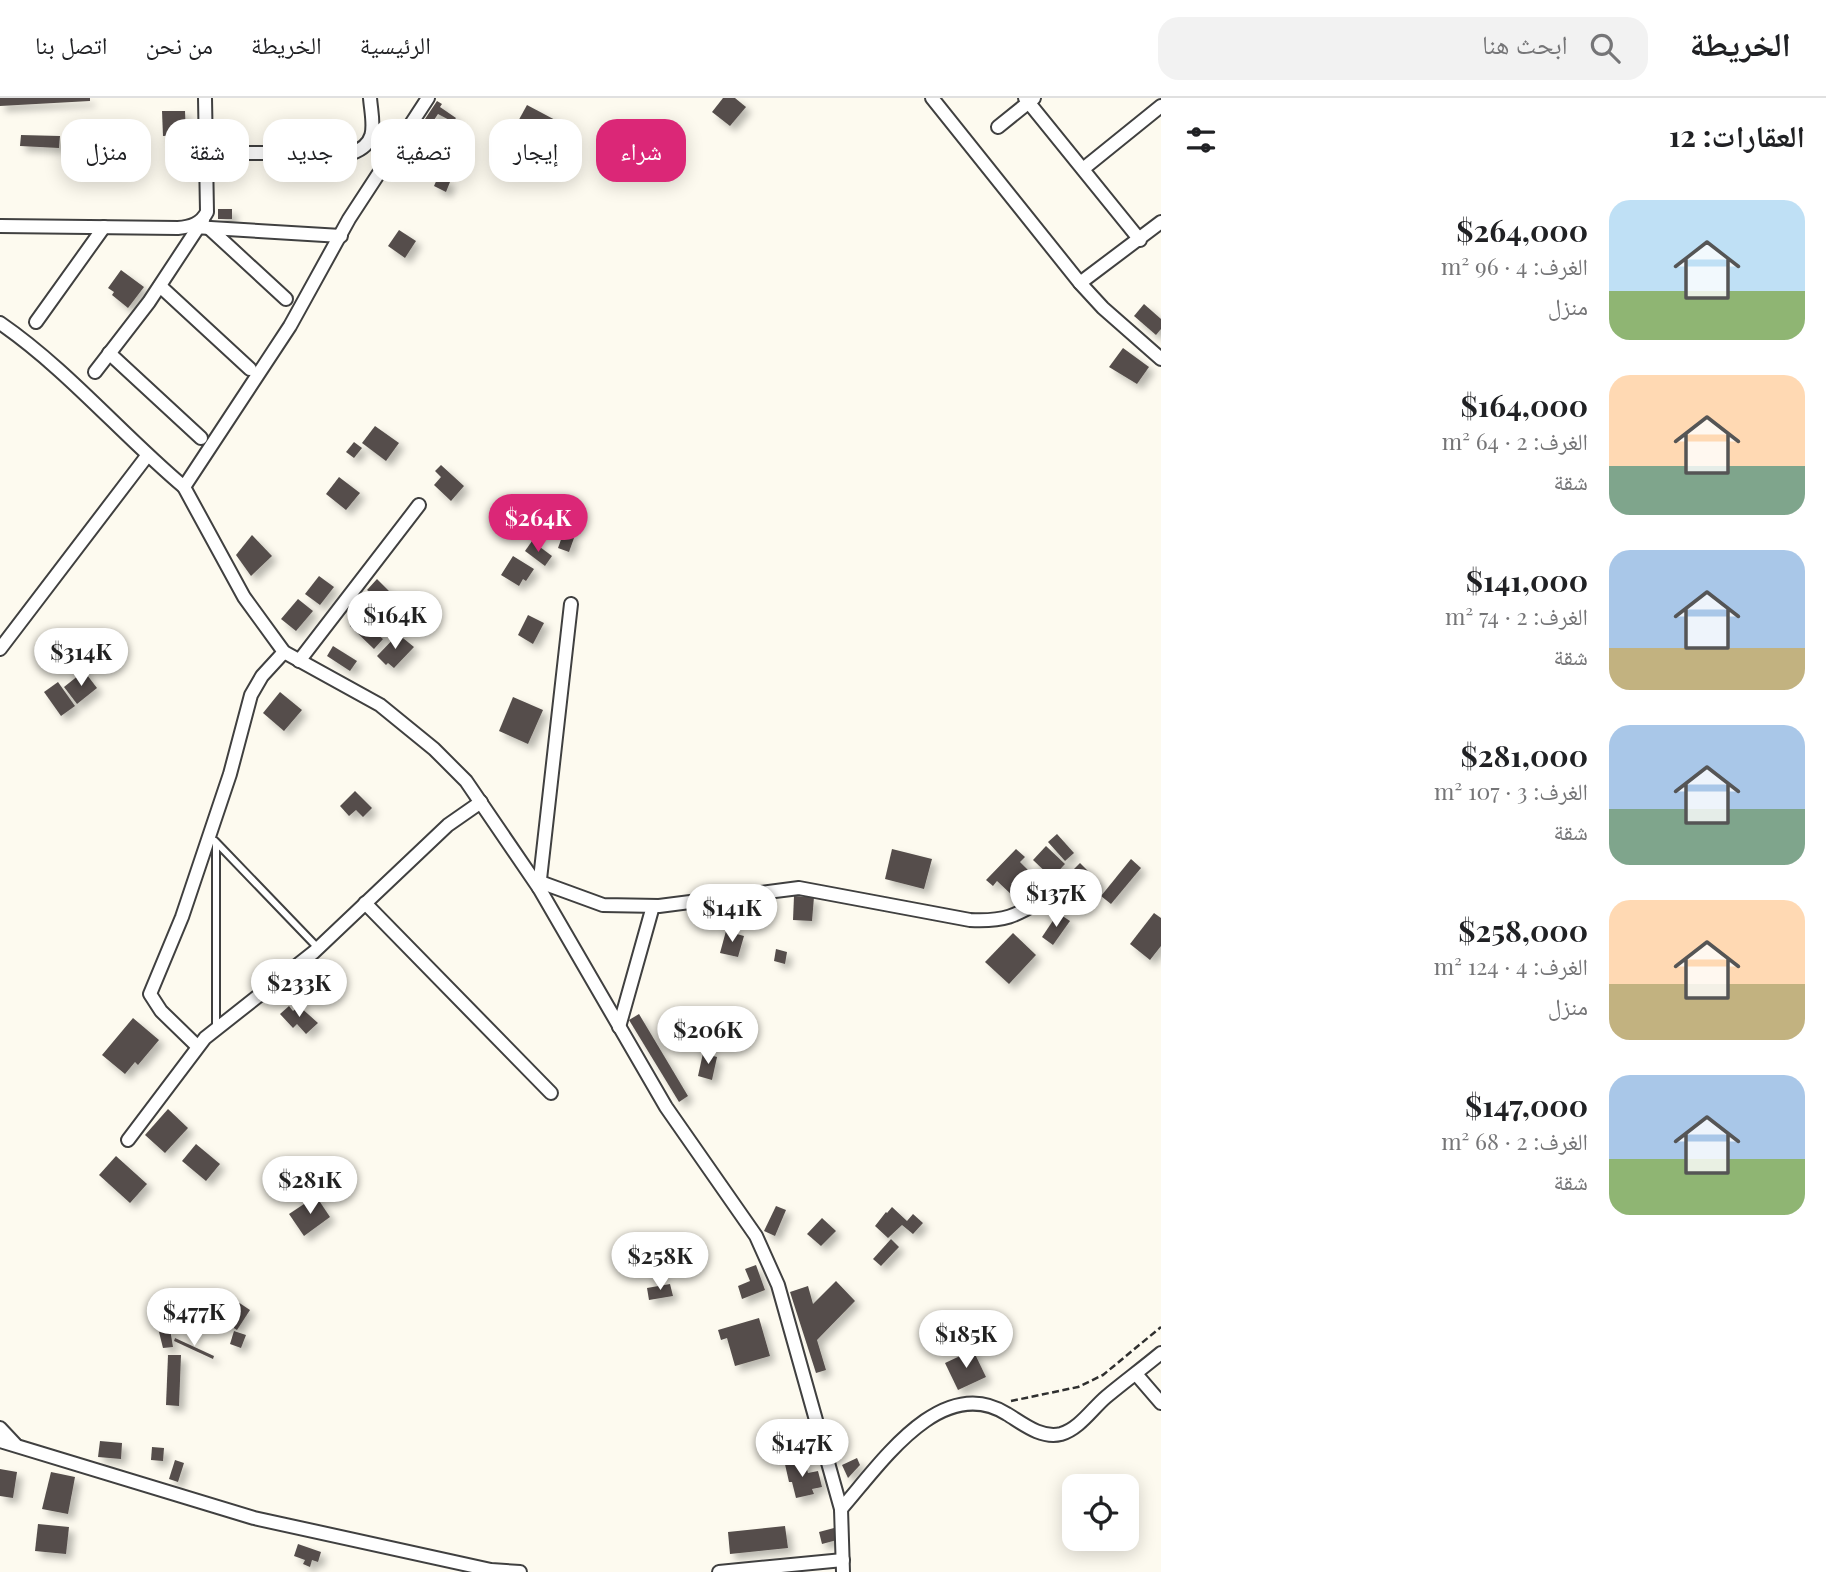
<!DOCTYPE html>
<html lang="ar">
<meta charset="utf-8">
<style>
:root{--surface:#fff;--page:#f2f2f2;--text:#202124;--muted:#757577;--line:#e0e0e0;--accent:#db2777}
body{margin:0;font-family:"Playfair Display","Noto Naskh Arabic",serif;background:var(--page);color:var(--text);direction:rtl;height:100vh;display:flex;flex-direction:column;font-size:26px;white-space:nowrap}
*{box-sizing:border-box;margin:0}
p{font-size:23px;color:var(--muted)}
.icon{flex:none;width:38px;height:38px;fill:none;stroke:currentColor;stroke-width:2;stroke-linecap:round;stroke-linejoin:round}
.map{position:relative;flex:1;overflow:hidden;direction:ltr}
.panel{display:flex;flex-direction:column;background:var(--surface);width:665px}
.panel>*{flex:none}
.guide{position:absolute;left:21px;top:21px;width:665px;height:63px;direction:rtl;display:flex;gap:14px}
.fabs{position:absolute;left:1062px;top:1376px;display:grid;gap:14px}
.fabs a{display:grid;place-items:center;width:77px;height:77px;border-radius:14px;background:var(--surface);box-shadow:0 4px 18px #0003;font-size:35px}
.price{position:absolute;translate:-50% -60px;padding:0 16px;border-radius:24px;background:#fff;color:#222;font-size:23px;line-height:46px;filter:drop-shadow(0 2px 4px #0008)}
.price::after{content:'';position:absolute;left:50%;top:42px;width:21px;height:16px;margin-left:-10px;background:inherit;clip-path:polygon(0 0,100% 0,50% 100%)}
.price.active{background:var(--accent);color:#fff}
ul{padding:0;list-style:none}
li{display:flex;align-items:center;gap:21px;height:175px;padding:0 21px}
li span{display:grid;place-items:center;flex:none;width:196px;height:140px;border-radius:21px;color:#555}
li>.icon{margin-inline-start:auto}
span .icon{width:84px;height:84px;fill:#fffc;stroke-width:1}
li b{font-size:30px}
h2{display:flex;justify-content:space-between;align-items:center;height:84px;padding:0 21px;font-size:30px}
.pill{padding:0 24px;border-radius:21px;background:var(--surface);box-shadow:0 4px 18px #0003;font-size:24px;line-height:63px}
.pill.active{background:var(--accent);color:#fff}
header{display:flex;align-items:center;gap:42px;box-sizing:border-box;height:98px;padding:0 35px;background:var(--surface);border-bottom:2px solid var(--line)}
header strong{font-size:33px}
nav{display:flex;gap:38px;margin-inline-start:auto;font-size:24px}
.search{width:490px;height:63px;background:var(--page);display:flex;align-items:center;gap:18px;box-sizing:border-box;padding:0 24px;border-radius:21px;color:var(--muted);font-size:26px}
main{display:flex;flex:1;min-height:0}
.map>svg:first-child{display:block}
.building{fill:#554e4b;filter:url(#shadow)}
.lines{fill:none;stroke-linecap:round;stroke-linejoin:round}
.service-casing{stroke:#404040;stroke-width:10}
.minor-casing{stroke:#404040;stroke-width:16}
.path{stroke:#2f2f2f;stroke-width:2.5;stroke-dasharray:7 3.5;stroke-linecap:butt}
.service{stroke:#fff;stroke-width:6}
.minor{stroke:#fff;stroke-width:12}
</style>
<header>
<strong>الخريطة</strong>
<div class="search"><svg class="icon" aria-label="search" viewBox="0 0 24 24"><circle cx="10" cy="10" r="6"/><path d="M15 15l6 6"/></svg>ابحث هنا</div>
<nav><a>الرئيسية</a><a>الخريطة</a><a>من نحن</a><a>اتصل بنا</a></nav>
</header>
<main>
<section class="panel">
<h2>العقارات: 12<svg class="icon" aria-label="filters" viewBox="0 0 24 24"><path d="M4 7h16M4 17h16"/><circle cx="9" cy="7" r="2"/><circle cx="15" cy="17" r="2"/></svg></h2>
<ul>
<li><span style="background:linear-gradient(#bfe0f5 65%,#8fb573 0)"><svg class="icon" aria-label="home" viewBox="0 0 24 24"><path d="M3 11l9-7 9 7M6 9v11h12V9"/></svg></span><div><b>$264,000</b><p>الغرف: 4 · 96 m²</p><p>منزل</p></div></li>
<li><span style="background:linear-gradient(#ffd9b3 65%,#7fa58c 0)"><svg class="icon" aria-label="home" viewBox="0 0 24 24"><path d="M3 11l9-7 9 7M6 9v11h12V9"/></svg></span><div><b>$164,000</b><p>الغرف: 2 · 64 m²</p><p>شقة</p></div></li>
<li><span style="background:linear-gradient(#a9c7e8 70%,#c2b280 0)"><svg class="icon" aria-label="home" viewBox="0 0 24 24"><path d="M3 11l9-7 9 7M6 9v11h12V9"/></svg></span><div><b>$141,000</b><p>الغرف: 2 · 74 m²</p><p>شقة</p></div></li>
<li><span style="background:linear-gradient(#a9c7e8 60%,#7fa58c 0)"><svg class="icon" aria-label="home" viewBox="0 0 24 24"><path d="M3 11l9-7 9 7M6 9v11h12V9"/></svg></span><div><b>$281,000</b><p>الغرف: 3 · 107 m²</p><p>شقة</p></div></li>
<li><span style="background:linear-gradient(#ffd9b3 60%,#c2b280 0)"><svg class="icon" aria-label="home" viewBox="0 0 24 24"><path d="M3 11l9-7 9 7M6 9v11h12V9"/></svg></span><div><b>$258,000</b><p>الغرف: 4 · 124 m²</p><p>منزل</p></div></li>
<li><span style="background:linear-gradient(#a9c7e8 60%,#8fb573 0)"><svg class="icon" aria-label="home" viewBox="0 0 24 24"><path d="M3 11l9-7 9 7M6 9v11h12V9"/></svg></span><div><b>$147,000</b><p>الغرف: 2 · 68 m²</p><p>شقة</p></div></li>
</ul>
</section>
<div class="map">
<svg width="1161" height="1474" viewBox="0 0 1161 1474">
<defs>
<filter id="shadow"><feDropShadow dx="5.5" dy="5.5" stdDeviation="3.5" flood-color="#0004"/></filter>
</defs>
<rect width="100%" height="100%" fill="#fdfaef"/>
<g class="building">
<polygon points="0,0 90,0 90,3 0,8"/>
<polygon points="723,0 735,0 746,9 730,28 712,14"/>
<polygon points="437,3 442,6 440,9 456,20 453,24 438,16 432,25 425,21"/>
<polygon points="527,7 559,24 548,45 516,27"/>
<polygon points="162,13 185,13 186,37 163,38"/>
<polygon points="420,33 441,47 436,55 415,40"/>
<polygon points="21,37 60,38 59,50 20,48"/>
<polygon points="67,38 86,39 86,50 67,50"/>
<polygon points="438,79 450,84 446,94 434,88"/>
<rect x="218" y="111" width="14" height="10"/>
<polygon points="399,132 416,143 405,160 388,148"/>
<polygon points="121,172 144,189 128,210 112,197 114,194 108,190"/>
<polygon points="1144,206 1161,221 1161,231 1156,237 1134,218"/>
<polygon points="1123,250 1149,269 1137,286 1109,269"/>
<polygon points="375,328 399,345 386,363 362,345"/>
<polygon points="354,344 362,350 354,360 346,354"/>
<polygon points="441,367 464,388 451,403 434,387 441,379 435,373"/>
<polygon points="339,379 360,395 346,412 326,396"/>
<polygon points="563,436 574,440 569,454 558,450"/>
<polygon points="252,437 272,458 251,478 236,457"/>
<polygon points="532,443 552,458 545,468 525,453"/>
<polygon points="513,458 534,471 526,483 523,481 519,488 501,477"/>
<polygon points="319,478 334,489 320,507 305,496"/>
<polygon points="377,481 392,496 390,498 397,504 391,510 405,522 397,530 389,523 377,536 383,541 374,551 350,528 376,499 367,492"/>
<polygon points="298,501 313,513 296,533 281,521"/>
<polygon points="528,517 544,525 533,546 518,537"/>
<polygon points="398,536 414,549 394,570 388,565 386,567 377,558"/>
<polygon points="333,548 357,563 350,573 327,558"/>
<polygon points="84,573 97,590 77,606 64,589"/>
<polygon points="58,584 75,608 61,618 44,594"/>
<polygon points="280,594 302,612 284,633 263,615"/>
<polygon points="513,599 543,612 528,646 499,633"/>
<polygon points="355,693 372,710 363,719 356,712 349,718 340,708"/>
<polygon points="1057,736 1074,755 1065,763 1048,744"/>
<polygon points="1046,748 1065,766 1052,780 1033,762"/>
<polygon points="892,751 932,761 924,791 885,781"/>
<polygon points="1016,751 1025,759 1020,764 1033,777 1013,798 997,783 993,788 986,782"/>
<polygon points="1131,761 1141,770 1111,806 1101,798"/>
<polygon points="1080,765 1101,786 1077,809 1057,788"/>
<polygon points="794,798 814,799 812,823 793,822"/>
<polygon points="1058,815 1070,823 1053,847 1042,839"/>
<polygon points="1154,815 1161,820 1161,848 1150,862 1130,846"/>
<polygon points="726,833 744,838 738,859 720,855"/>
<polygon points="1013,835 1036,857 1009,886 985,864"/>
<polygon points="776,851 787,854 785,866 774,863"/>
<polygon points="289,908 293,913 299,908 318,925 306,936 297,926 293,930 280,916"/>
<polygon points="639,916 688,998 679,1004 629,922"/>
<polygon points="133,920 159,942 138,967 135,964 125,976 102,957"/>
<polygon points="703,955 717,959 712,982 698,978"/>
<polygon points="168,1011 188,1030 165,1055 145,1037"/>
<polygon points="196,1046 220,1066 206,1083 182,1063"/>
<polygon points="116,1058 147,1086 130,1105 99,1077"/>
<polygon points="316,1098 330,1119 304,1138 289,1116"/>
<polygon points="776,1108 786,1112 775,1138 764,1133"/>
<polygon points="892,1109 907,1123 913,1116 923,1125 913,1136 902,1127 888,1140 875,1128 886,1114 887,1115"/>
<polygon points="822,1120 836,1133 821,1148 807,1136"/>
<polygon points="891,1141 899,1149 881,1168 873,1161"/>
<polygon points="756,1167 765,1192 742,1201 738,1188 750,1183 745,1171"/>
<polygon points="836,1183 855,1203 817,1242 826,1272 816,1275 790,1194 808,1188 813,1206"/>
<polygon points="670,1186 673,1198 649,1202 647,1190"/>
<polygon points="229,1198 250,1212 237,1232 216,1219"/>
<polygon points="759,1220 770,1258 735,1268 727,1240 721,1242 718,1232"/>
<polygon points="170,1231 173,1249 163,1250 159,1234"/>
<polygon points="234,1233 246,1237 241,1250 230,1246"/>
<polygon points="175,1240 214,1258 213,1261 174,1243"/>
<polygon points="973,1252 986,1279 958,1292 945,1265"/>
<polygon points="168,1257 181,1257 179,1308 166,1307"/>
<polygon points="100,1343 122,1345 121,1361 98,1359"/>
<polygon points="152,1349 164,1350 163,1363 151,1362"/>
<polygon points="793,1360 795,1368 805,1365 808,1375 818,1373 822,1389 812,1391 814,1396 796,1400 792,1384 789,1384 784,1362"/>
<polygon points="857,1360 860,1367 848,1380 842,1367"/>
<polygon points="175,1362 184,1365 178,1384 169,1381"/>
<polygon points="0,1371 17,1374 13,1400 0,1398"/>
<polygon points="51,1374 75,1379 68,1416 42,1411"/>
<polygon points="38,1426 69,1429 66,1456 35,1453"/>
<polygon points="785,1428 788,1450 730,1456 728,1434"/>
<polygon points="834,1430 837,1442 822,1446 819,1434"/>
<polygon points="298,1446 321,1454 318,1464 312,1462 310,1469 303,1466 305,1462 294,1458"/>
</g>
<g class="lines">
<g class="service-casing">
<g id="service">
<polyline points="215,743 318,850"/>
<polyline points="216,930 216,745"/>
</g>
</g>
<g class="minor-casing">
<g id="minor">
<polyline points="932,0 1080,185 1103,210 1161,261"/>
<polyline points="1025,0 1140,142"/>
<polyline points="998,29 1034,0"/>
<path d="M206 55H352C380 45 372 24 370 0"/>
<polyline points="1083,71 1161,8"/>
<path d="M0 128 178 130C190 129 201 126 207 114L205 0"/>
<polyline points="194,129 341,138"/>
<polyline points="209,130 286,201"/>
<polyline points="1080,185 1161,124"/>
<polyline points="160,188 250,271"/>
<polyline points="36,224 104,129"/>
<path d="M0 225C68 272 121 336 184 389L290 228 349 121 428 0"/>
<polyline points="109,255 201,340"/>
<polyline points="95,274 149,204 203,122"/>
<polyline points="184,389 244,499 284,554 380,607 434,651 466,683 539,790 666,1009 756,1138 778,1187 841,1411 843,1474"/>
<polyline points="0,551 147,358"/>
<polyline points="299,563 419,407"/>
<path d="M540 784 603 807 659 808 799 790 970 822C1009 824 1018 816 1051 797"/>
<polyline points="539,790 571,506"/>
<polyline points="365,805 551,995"/>
<polyline points="619,929 653,808"/>
<polyline points="197,948 161,913 150,896 182,819 230,676 251,597 262,578 284,554"/>
<polyline points="128,1042 205,940 314,854 448,727 481,704"/>
<polyline points="1136,1276 1161,1305"/>
<polyline points="0,1330 15,1346"/>
<polyline points="0,1343 254,1420 491,1472 520,1474"/>
<path d="M841 1411C879 1368 941 1274 1007 1316 1022 1325 1041 1341 1061 1336 1079 1331 1092 1311 1106 1299 1124 1284 1143 1270 1161 1255"/>
<polyline points="719,1474 843,1462"/>
</g>
</g>
<polyline class="path" points="1011,1303 1078,1289 1103,1277 1161,1229"/>
<use href="#service" class="service"/>
<use href="#minor" class="minor"/>
</g>
</svg>
<div class="fabs">
<a><svg class="icon" aria-label="locate" viewBox="0 0 24 24"><circle cx="12" cy="12" r="6"/><path d="M12 2v4M12 18v4M2 12h4M18 12h4"/></svg></a>
</div>
<b class="price active" style="left:538px;top:456px">$264K</b>
<b class="price" style="left:395px;top:553px">$164K</b>
<b class="price" style="left:81px;top:590px">$314K</b>
<b class="price" style="left:1056px;top:831px">$137K</b>
<b class="price" style="left:732px;top:846px">$141K</b>
<b class="price" style="left:299px;top:921px">$233K</b>
<b class="price" style="left:708px;top:968px">$206K</b>
<b class="price" style="left:310px;top:1118px">$281K</b>
<b class="price" style="left:660px;top:1194px">$258K</b>
<b class="price" style="left:194px;top:1250px">$477K</b>
<b class="price" style="left:966px;top:1272px">$185K</b>
<b class="price" style="left:802px;top:1381px">$147K</b>
<div class="guide">
<a class="pill active">شراء</a>
<a class="pill">إيجار</a>
<a class="pill">تصفية</a>
<a class="pill">جديد</a>
<a class="pill">شقة</a>
<a class="pill">منزل</a>
</div>
</div>
</main>
